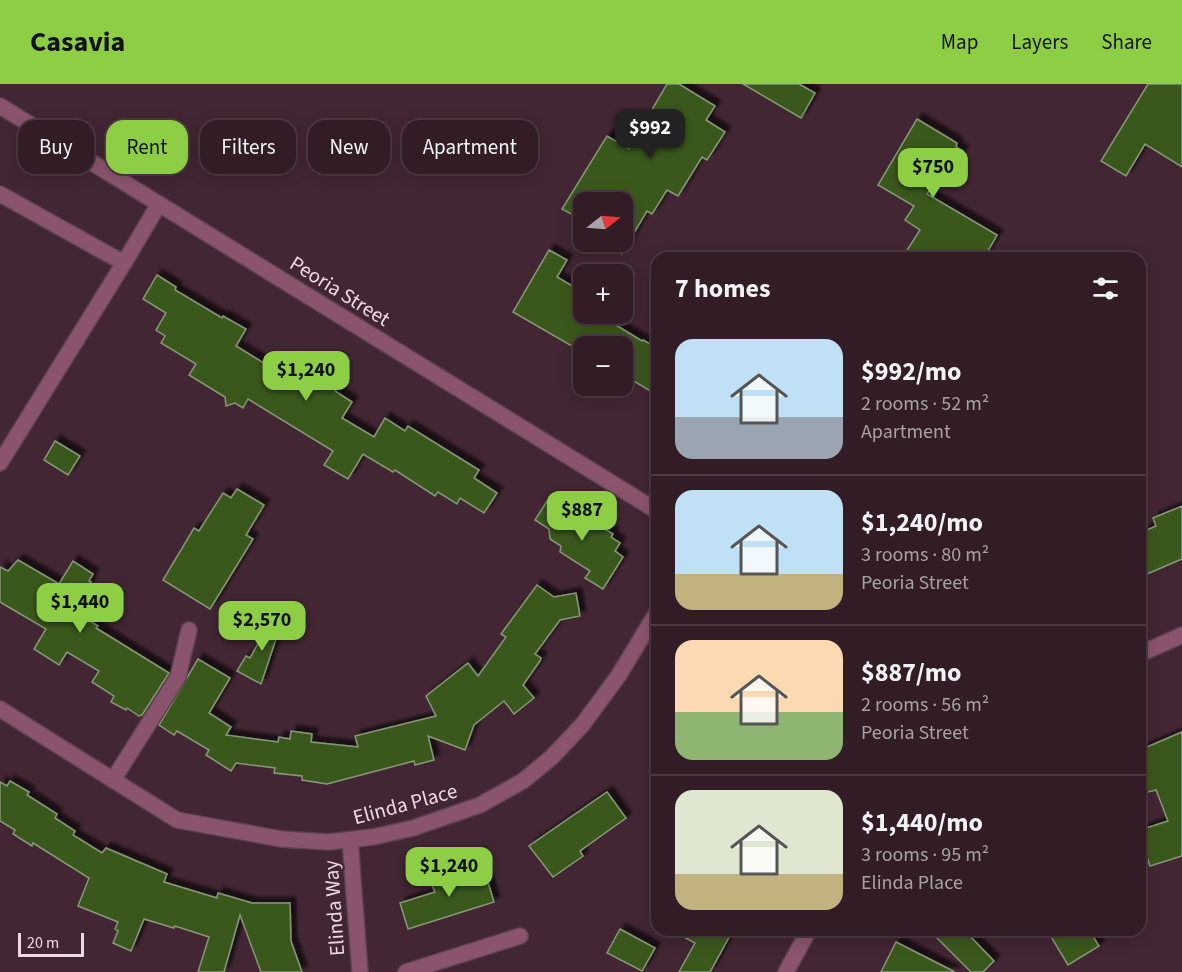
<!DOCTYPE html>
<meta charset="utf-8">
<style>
:root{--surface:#321c26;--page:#3a252e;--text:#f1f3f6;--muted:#a8a1a7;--line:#4d3a43;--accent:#8dce44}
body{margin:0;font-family:"Source Sans 3",sans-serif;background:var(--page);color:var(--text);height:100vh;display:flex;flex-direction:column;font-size:22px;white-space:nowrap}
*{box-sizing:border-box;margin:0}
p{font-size:20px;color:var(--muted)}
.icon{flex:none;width:33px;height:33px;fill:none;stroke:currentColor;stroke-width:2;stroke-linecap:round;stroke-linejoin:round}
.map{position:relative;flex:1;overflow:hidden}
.panel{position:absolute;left:651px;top:168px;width:495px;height:684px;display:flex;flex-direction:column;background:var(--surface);border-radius:18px;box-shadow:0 3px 15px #0003,0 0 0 2px var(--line)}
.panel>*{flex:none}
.hud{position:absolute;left:18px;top:36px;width:543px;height:54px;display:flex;gap:12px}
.needle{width:39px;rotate:73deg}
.tools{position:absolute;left:573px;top:108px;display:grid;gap:12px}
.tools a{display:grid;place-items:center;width:60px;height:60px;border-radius:12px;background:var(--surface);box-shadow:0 3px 15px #0003,0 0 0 2px var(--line);font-size:30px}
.scale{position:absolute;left:18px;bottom:15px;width:66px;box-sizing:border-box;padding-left:6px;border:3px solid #edd9e1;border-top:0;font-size:16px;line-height:21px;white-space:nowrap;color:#edd9e1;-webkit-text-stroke:4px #422633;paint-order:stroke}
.price{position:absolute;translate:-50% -51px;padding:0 14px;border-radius:12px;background:var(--accent);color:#111;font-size:20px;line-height:39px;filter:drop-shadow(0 2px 3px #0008)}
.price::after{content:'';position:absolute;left:50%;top:36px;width:18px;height:14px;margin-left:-9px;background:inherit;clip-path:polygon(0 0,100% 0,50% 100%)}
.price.active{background:#222;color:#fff}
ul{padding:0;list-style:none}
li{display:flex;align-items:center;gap:18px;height:150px;padding:0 24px}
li+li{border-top:2px solid var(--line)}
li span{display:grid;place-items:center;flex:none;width:168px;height:120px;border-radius:18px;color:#555}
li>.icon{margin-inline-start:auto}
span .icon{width:72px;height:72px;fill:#fffc;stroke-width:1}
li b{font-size:26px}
h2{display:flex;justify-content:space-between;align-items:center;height:72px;padding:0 24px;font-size:26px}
.tag{padding:0 21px;border-radius:18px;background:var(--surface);box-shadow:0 3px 15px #0003,0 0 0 2px var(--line);font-size:21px;line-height:54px}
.tag.active{background:var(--accent);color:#111}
header{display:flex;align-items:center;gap:36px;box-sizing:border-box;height:84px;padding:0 30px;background:var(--accent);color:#111}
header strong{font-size:28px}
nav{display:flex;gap:33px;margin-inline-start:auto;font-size:21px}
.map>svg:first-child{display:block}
.building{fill:#3b591b;stroke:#869778;stroke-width:1.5;filter:url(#shadow)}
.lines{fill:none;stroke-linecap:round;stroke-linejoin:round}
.minor-casing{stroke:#5d434f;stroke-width:18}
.minor{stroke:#8b546e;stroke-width:15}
.labels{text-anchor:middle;stroke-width:4.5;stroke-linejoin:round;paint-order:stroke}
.street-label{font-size:21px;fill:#edd9e1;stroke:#422633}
</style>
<header>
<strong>Casavia</strong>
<nav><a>Map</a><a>Layers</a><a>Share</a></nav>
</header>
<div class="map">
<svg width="1182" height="888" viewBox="0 0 1182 888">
<defs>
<filter id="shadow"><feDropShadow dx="5.5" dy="-5.5" stdDeviation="1.5" flood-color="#0009"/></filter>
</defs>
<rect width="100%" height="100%" fill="#422633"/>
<g class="building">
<polygon points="667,0 679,0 715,22 706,36 725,48 707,76 702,73 678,112 667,106 652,130 647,127 622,169 622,118 584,118 584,137 562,125 607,52 629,65"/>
<polygon points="743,0 799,0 815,9 801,34"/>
<polygon points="1148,0 1182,0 1182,83 1145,60 1126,92 1101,77"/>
<polygon points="917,35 957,59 956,63 963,67 954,83 946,78 927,110 997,151 984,174 902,174 920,146 905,136 914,122 878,101"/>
<polygon points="549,166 567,176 557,193 584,209 584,230 598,230 642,257 643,256 657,264 657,311 622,290 622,262 570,261 513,228"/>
<polygon points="157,191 176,203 175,206 222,234 223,232 246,245 236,262 283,291 293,274 313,287 312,289 337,304 335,307 352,318 342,334 374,353 385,334 405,347 408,342 479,386 474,394 497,409 484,429 460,414 457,420 438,408 435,412 395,386 393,388 363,370 348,395 324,381 333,367 248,315 243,324 235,319 226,322 225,313 189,291 196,280 161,259 165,252 156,246 166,229 143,215"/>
<polygon points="55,357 80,372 68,391 44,376"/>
<polygon points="237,405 264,421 246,451 253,455 210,525 163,496 194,444 199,447 223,409 231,414"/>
<polygon points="549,414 591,440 593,438 613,450 611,453 620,459 615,467 623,473 603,505 585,494 590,487 560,468 561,462 550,455 549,445 535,436"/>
<polygon points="1182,422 1182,475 1140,493 1140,471 1146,468 1140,454 1140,449 1156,442 1153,434"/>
<polygon points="18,476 59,500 73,477 93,490 89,497 91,498 72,527 98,542 96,544 169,589 142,631 139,632 127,624 126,626 111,618 114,612 92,598 99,587 67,568 59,581 34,565 46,545 0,518 0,483 8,487"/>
<polygon points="537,501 554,513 576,509 580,532 560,536 535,570 541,574 540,577 523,601 534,614 514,630 504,617 474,641 465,666 428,652 434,676 415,681 414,677 327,700 302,696 302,692 274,689 275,684 236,679 231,687 206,671 209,666 177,647 174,651 159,641 198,575 230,594 209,629 231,643 226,651 278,658 279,653 290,655 291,647 312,650 311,658 358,663 355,652 436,632 426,612 468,579 478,592 506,553 501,550"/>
<polygon points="276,527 284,531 261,600 237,587 246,572 250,574"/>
<polygon points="1182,648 1182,772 1150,782 1147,773 1140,775 1140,746 1168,737 1156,706 1140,710 1140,666"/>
<polygon points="10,697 29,708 27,711 57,730 55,734 75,747 73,751 102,769 106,764 167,790 164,798 217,814 218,809 252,819 290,819 291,857 302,888 261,888 240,831 224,888 198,888 209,853 175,842 174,844 144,835 131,867 113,859 118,847 115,845 118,838 78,822 89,794 33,759 32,762 13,750 15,746 0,737 0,698 7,702"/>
<polygon points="607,708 626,734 580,767 583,772 553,793 529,762"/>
<polygon points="483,782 494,818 408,845 400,819 435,808 431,799"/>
<polygon points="620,845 655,864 642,887 607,869"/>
<polygon points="671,846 733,846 710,888 679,888 695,859"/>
<polygon points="929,846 964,846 994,877 983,888 971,888"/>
<polygon points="1047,846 1089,846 1099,862 1068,881"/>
<polygon points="896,858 955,888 881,888"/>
</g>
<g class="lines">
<g class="minor-casing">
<g id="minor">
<polyline points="0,22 657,427"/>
<polyline points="0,110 124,179 0,379"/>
<polyline points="124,179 159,120"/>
<polyline points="1140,570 1182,551"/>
<polyline points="0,625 177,736 281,755 328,758 373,753 413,744 480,721 523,697 552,673 583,640 619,591 657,528"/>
<polyline points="113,696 178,593 189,546"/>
<polyline points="350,756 360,888"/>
<polyline points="406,888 520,852"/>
<polyline points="786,888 809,846"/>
</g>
</g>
<use href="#minor" class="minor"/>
</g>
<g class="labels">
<g class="street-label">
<text transform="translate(340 207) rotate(32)" y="7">Peoria Street</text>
<text transform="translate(405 720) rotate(-15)" y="7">Elinda Place</text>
<text transform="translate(334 824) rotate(-94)" y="7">Elinda Way</text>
</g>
</g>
</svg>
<div class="tools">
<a><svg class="needle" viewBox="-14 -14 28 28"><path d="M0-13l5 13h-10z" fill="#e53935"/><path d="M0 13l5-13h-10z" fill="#a8a1a7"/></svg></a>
<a>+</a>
<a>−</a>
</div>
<div class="scale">20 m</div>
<b class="price active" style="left:650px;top:76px">$992</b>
<b class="price" style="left:933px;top:115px">$750</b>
<b class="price" style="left:306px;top:318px">$1,240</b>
<b class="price" style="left:582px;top:458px">$887</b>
<b class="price" style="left:80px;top:550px">$1,440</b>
<b class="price" style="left:262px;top:568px">$2,570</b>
<b class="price" style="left:449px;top:814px">$1,240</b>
<div class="hud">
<a class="tag">Buy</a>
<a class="tag active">Rent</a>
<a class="tag">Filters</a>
<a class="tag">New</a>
<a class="tag">Apartment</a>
</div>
<section class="panel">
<h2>7 homes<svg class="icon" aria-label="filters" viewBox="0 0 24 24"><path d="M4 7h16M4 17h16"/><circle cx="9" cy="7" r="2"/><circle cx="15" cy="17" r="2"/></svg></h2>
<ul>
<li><span style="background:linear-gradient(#bfe0f5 65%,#9aa5b1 0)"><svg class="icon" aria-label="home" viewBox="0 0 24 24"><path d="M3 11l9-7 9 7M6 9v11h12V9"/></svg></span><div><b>$992/mo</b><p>2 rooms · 52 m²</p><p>Apartment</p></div></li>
<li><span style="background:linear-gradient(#bfe0f5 70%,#c2b280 0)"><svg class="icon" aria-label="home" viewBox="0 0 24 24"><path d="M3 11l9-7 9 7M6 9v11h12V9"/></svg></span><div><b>$1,240/mo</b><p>3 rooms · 80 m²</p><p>Peoria Street</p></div></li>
<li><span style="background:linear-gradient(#ffd9b3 60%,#8fb573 0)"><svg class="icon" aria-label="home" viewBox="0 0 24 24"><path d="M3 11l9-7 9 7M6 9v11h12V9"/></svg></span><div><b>$887/mo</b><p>2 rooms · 56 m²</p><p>Peoria Street</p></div></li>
<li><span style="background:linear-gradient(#dfe7d0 70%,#c2b280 0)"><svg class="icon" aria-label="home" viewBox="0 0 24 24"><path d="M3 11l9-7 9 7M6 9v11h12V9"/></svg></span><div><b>$1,440/mo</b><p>3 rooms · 95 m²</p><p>Elinda Place</p></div></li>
</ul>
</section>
</div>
